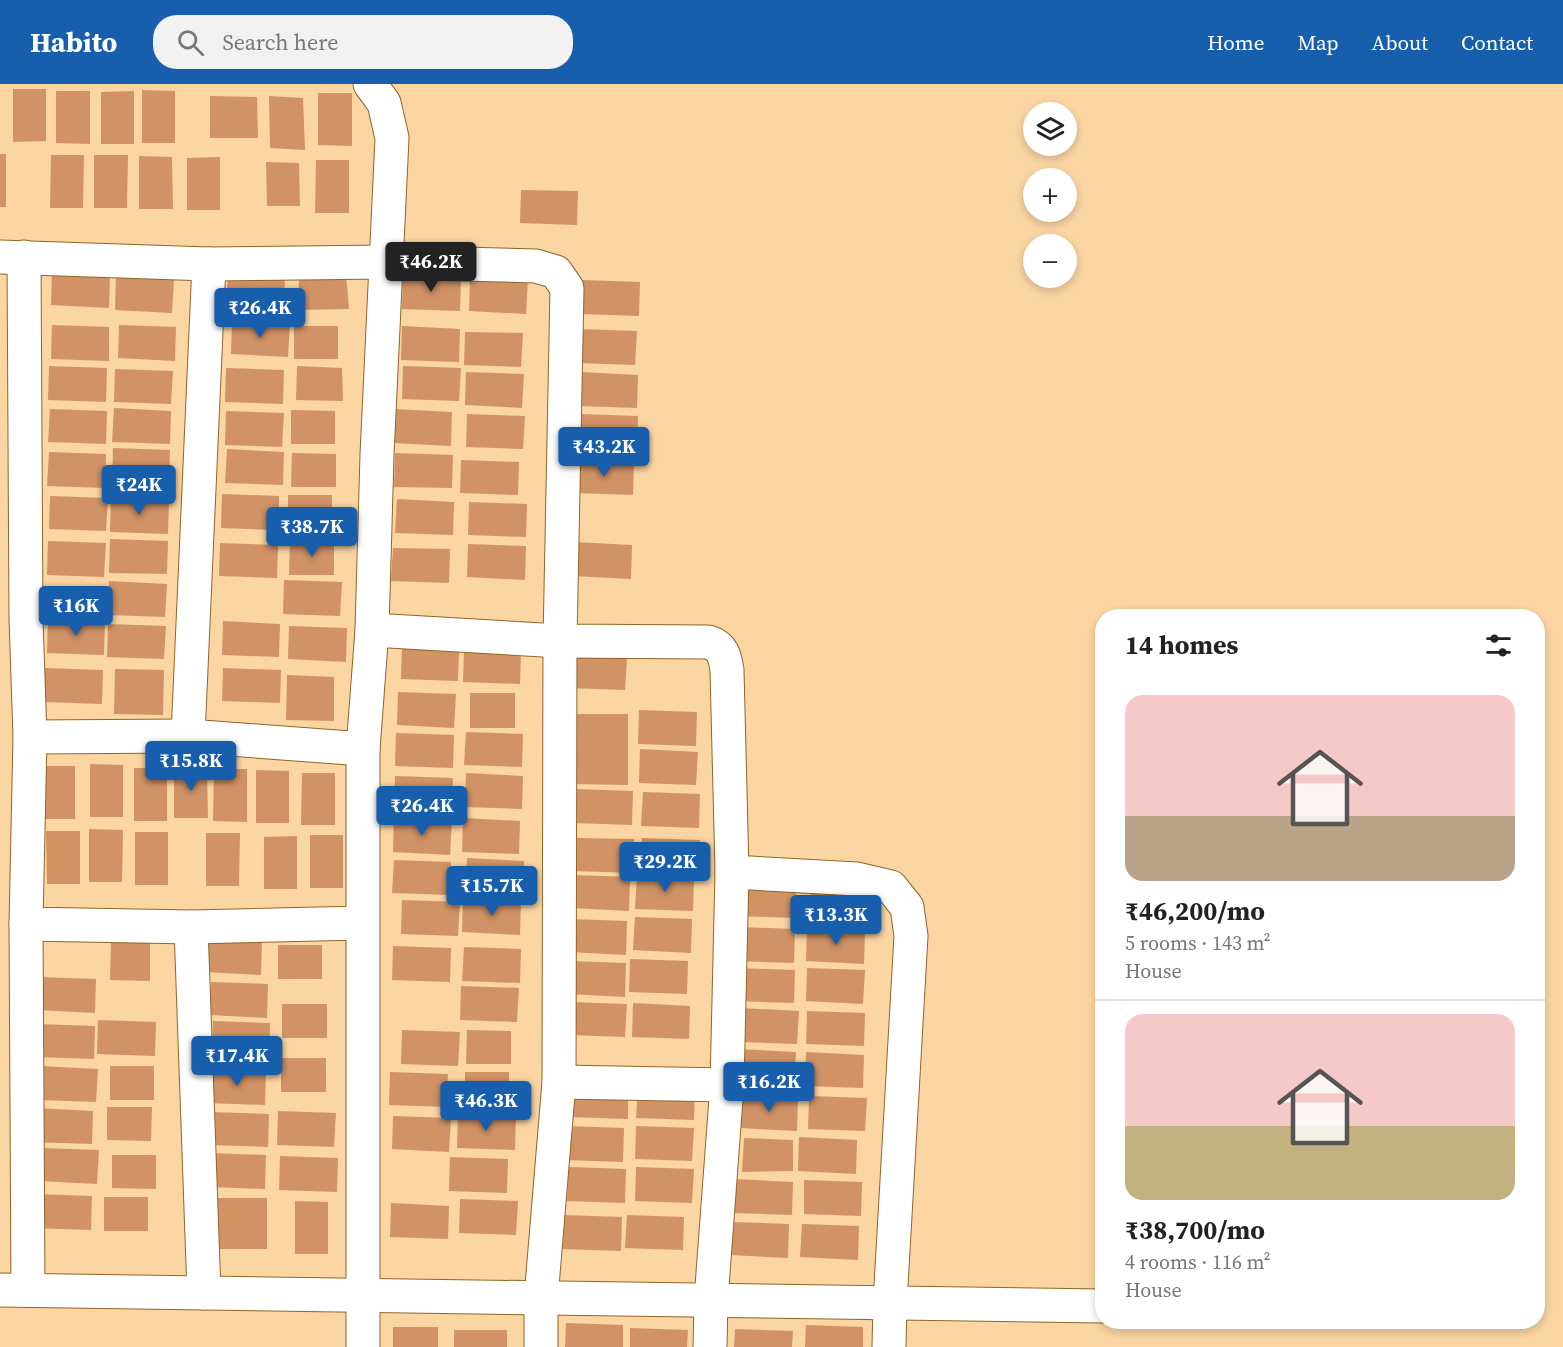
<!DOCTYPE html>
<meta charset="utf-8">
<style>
:root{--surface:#fff;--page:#f2f2f2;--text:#222;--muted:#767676;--line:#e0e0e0;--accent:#175ead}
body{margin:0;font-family:"Source Serif 4",serif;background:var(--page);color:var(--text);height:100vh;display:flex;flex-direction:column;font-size:22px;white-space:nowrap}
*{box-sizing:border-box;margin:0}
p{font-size:20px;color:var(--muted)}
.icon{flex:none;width:33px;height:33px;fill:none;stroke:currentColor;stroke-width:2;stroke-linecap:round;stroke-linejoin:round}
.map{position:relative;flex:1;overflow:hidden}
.panel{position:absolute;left:1095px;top:525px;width:450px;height:720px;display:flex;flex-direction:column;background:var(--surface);border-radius:24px;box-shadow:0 3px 9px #0003}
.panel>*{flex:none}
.tools{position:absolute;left:1023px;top:18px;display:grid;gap:12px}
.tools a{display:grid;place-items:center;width:54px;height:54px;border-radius:50%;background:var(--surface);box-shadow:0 3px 9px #0003;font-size:30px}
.price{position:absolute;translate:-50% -51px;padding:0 14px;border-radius:6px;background:var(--accent);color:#fff;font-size:20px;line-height:39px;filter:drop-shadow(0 2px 3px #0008)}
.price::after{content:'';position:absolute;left:50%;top:36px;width:18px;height:14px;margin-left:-9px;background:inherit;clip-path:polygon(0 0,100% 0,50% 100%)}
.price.on{background:#222;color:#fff}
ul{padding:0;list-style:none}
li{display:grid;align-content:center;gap:12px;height:318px;padding:0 30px}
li+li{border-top:2px solid var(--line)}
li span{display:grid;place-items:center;height:186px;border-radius:18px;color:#555}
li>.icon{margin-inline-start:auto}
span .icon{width:108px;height:108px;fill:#fffc;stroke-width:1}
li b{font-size:26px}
h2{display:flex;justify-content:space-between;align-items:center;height:72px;padding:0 30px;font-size:26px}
header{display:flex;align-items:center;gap:36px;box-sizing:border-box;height:84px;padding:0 30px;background:var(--accent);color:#fff}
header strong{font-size:28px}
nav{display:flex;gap:33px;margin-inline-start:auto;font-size:21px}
.search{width:420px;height:54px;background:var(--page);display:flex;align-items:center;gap:15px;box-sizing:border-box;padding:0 21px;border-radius:24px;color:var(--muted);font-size:22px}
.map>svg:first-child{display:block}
.building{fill:#d19266}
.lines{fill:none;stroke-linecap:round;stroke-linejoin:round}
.minor-casing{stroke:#906624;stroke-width:35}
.minor{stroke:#fff;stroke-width:33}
</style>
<header>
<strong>Habito</strong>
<div class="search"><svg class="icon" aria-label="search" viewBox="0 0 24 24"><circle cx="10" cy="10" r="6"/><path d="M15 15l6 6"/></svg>Search here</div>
<nav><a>Home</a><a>Map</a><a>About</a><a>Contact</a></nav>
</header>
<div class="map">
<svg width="1563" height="1263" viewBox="0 0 1563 1263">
<rect width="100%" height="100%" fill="#fbd5a2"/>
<g class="building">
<polygon points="13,5 46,5 46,57 13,58"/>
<polygon points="142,6 175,7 175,59 142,59"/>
<polygon points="56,7 90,7 90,60 56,59"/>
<polygon points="134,7 134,60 101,60 101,8"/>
<polygon points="318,9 352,9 352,62 318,61"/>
<polygon points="210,12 257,13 258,54 210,54"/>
<polygon points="269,12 303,14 305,66 270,64"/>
<rect x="0" y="70" width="6" height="53"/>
<polygon points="51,71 84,71 83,124 50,124"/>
<polygon points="94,71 128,71 127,124 94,124"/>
<polygon points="139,72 172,73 173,125 139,125"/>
<polygon points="220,73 220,126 187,126 187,74"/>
<polygon points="316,76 349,76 349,129 315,129"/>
<polygon points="266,78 299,79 300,122 267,122"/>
<polygon points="521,106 578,107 577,141 520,139"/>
<polygon points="52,188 110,190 109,224 51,221"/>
<polygon points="228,190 285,192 284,225 226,223"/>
<polygon points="346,190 349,225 298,226 299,193"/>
<polygon points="403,191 461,194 460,227 402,225"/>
<polygon points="116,193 174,195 172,229 115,226"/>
<polygon points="470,194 528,196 526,230 469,227"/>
<polygon points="583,196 640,198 639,232 581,230"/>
<polygon points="232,237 290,239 288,273 231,270"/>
<polygon points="52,241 109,243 109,277 51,275"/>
<polygon points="119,241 176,243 175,277 118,274"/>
<rect x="294" y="242" width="44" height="33"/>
<polygon points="402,242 460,245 459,278 401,276"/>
<polygon points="579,245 637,247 635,281 578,279"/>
<polygon points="465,248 523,249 521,283 464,281"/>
<polygon points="49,282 107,284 106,318 48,316"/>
<polygon points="297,282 342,284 343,317 296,316"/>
<polygon points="403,282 461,284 459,317 402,315"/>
<polygon points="226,284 284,286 283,320 225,318"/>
<polygon points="115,285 173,287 171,320 114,318"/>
<polygon points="466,288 524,290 522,324 465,321"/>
<polygon points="581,288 638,291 637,324 579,322"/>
<polygon points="114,324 171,327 170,360 112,358"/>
<polygon points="50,325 107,327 106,360 48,358"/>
<polygon points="394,325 452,328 451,362 393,359"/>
<polygon points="291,326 335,327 335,360 291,360"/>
<polygon points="226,327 284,329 282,363 225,361"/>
<polygon points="467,330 525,332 523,365 466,363"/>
<polygon points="580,330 638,332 637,366 579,364"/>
<polygon points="113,364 170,366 169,400 112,397"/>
<polygon points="227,365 284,368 283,401 225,399"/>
<polygon points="49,368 106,370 105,404 47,402"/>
<polygon points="292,369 336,370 336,403 291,403"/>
<polygon points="395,369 453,371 452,404 394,403"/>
<polygon points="461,376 519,378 518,411 460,409"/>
<polygon points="576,376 634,378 633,411 575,409"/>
<polygon points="222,410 279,412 279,446 221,444"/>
<rect x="288" y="411" width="44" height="33"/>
<polygon points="50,412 108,414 106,447 49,445"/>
<polygon points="111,414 169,417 168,450 110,448"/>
<polygon points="397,415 454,418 453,451 395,449"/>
<polygon points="469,418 527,420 526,453 468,451"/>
<polygon points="110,455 168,457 167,490 109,489"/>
<polygon points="48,457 106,459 104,493 47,491"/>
<polygon points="290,457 334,457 334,491 289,491"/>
<polygon points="574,458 632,461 631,495 573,492"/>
<polygon points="220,459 278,461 277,494 219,492"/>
<polygon points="468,460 526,462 525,496 467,493"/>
<polygon points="393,464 450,465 449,499 391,497"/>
<polygon points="284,496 342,498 340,532 283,530"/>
<polygon points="109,497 167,500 165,533 108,531"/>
<polygon points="48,535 105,537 104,571 47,569"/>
<polygon points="223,537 280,540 279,573 222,571"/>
<polygon points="108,540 166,542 164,575 107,573"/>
<polygon points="289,542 347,544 346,578 288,575"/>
<polygon points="402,562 459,564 458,597 401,595"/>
<polygon points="464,565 521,567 520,600 463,598"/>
<polygon points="569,570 627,573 625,606 568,604"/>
<polygon points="45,584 103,586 102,620 44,618"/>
<polygon points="223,584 281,586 280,619 222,617"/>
<polygon points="115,585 164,586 163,631 114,630"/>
<polygon points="287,591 334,593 334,637 286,636"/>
<polygon points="398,608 456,610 454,644 397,641"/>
<rect x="470" y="609" width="45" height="35"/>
<polygon points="639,626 697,628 696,662 638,660"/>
<polygon points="572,630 628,630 628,701 571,700"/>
<polygon points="466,648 523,650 522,683 464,681"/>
<polygon points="396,649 454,651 453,684 395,682"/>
<polygon points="640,665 698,668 696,701 639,699"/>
<polygon points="90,680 123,681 123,733 90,733"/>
<polygon points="174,681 207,681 208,734 174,734"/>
<rect x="42" y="682" width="33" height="53"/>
<rect x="134" y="684" width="33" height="53"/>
<polygon points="214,685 247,685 247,738 213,737"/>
<polygon points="256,686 289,687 289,739 256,739"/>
<polygon points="302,689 335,689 335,741 301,741"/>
<polygon points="466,689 523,692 522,725 465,723"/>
<polygon points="395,692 453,694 452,728 394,725"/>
<polygon points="575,705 633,707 632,741 574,739"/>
<polygon points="643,708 700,710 699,744 641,742"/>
<polygon points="463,734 520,737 519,770 462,768"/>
<polygon points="394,735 452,737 450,771 393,768"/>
<polygon points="89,745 123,746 122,798 89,798"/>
<polygon points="46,747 80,747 80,800 47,800"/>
<rect x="135" y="748" width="33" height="53"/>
<polygon points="206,749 240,749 239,802 206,802"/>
<rect x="310" y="751" width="33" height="53"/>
<polygon points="297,752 297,805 264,805 264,753"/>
<polygon points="577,754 634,755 633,789 575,787"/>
<polygon points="642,754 700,756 698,790 641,788"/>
<polygon points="467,774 524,777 523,810 465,808"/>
<polygon points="394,776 451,778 450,811 392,809"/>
<polygon points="573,791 630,793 629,827 571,824"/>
<polygon points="637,791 694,794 693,827 635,825"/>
<polygon points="738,798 796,801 795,834 737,832"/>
<polygon points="811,801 868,804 868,837 810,835"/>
<polygon points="463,815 521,817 520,851 462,848"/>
<polygon points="402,816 460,818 458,852 401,850"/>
<polygon points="635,833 692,835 691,869 633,866"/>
<polygon points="570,835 627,837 626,871 568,868"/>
<polygon points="737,843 795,845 794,879 736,877"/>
<polygon points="807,844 865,846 864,880 806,877"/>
<polygon points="204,855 262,857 261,891 204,888"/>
<polygon points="111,857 150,858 150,897 110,896"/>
<rect x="278" y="861" width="44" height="34"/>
<polygon points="393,862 451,864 450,898 392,896"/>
<polygon points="464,863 521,865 520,899 462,897"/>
<polygon points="630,875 688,877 687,910 629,908"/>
<polygon points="569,877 626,879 625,913 568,910"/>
<polygon points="738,884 795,886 794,919 736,917"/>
<polygon points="807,884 865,886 863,920 806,917"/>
<polygon points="39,893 96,895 95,929 38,926"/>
<polygon points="211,898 268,900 267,934 210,931"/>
<polygon points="461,902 519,904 517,938 460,936"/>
<polygon points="569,918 627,920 625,953 568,951"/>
<polygon points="633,919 690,922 689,955 632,953"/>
<rect x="282" y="920" width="45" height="34"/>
<polygon points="741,924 799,927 797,960 740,958"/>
<polygon points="807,927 865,929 864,962 806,960"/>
<polygon points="98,936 156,938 155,972 97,970"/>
<polygon points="213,937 270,939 269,973 212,970"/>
<polygon points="37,940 95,942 94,975 36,973"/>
<polygon points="402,946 460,948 458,982 401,980"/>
<polygon points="467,946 511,947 511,980 466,980"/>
<polygon points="738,965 796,968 794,1001 737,999"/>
<polygon points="806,968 864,971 863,1004 805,1002"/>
<rect x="281" y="974" width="45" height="34"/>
<polygon points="40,982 98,985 96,1018 39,1016"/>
<rect x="110" y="982" width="44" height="34"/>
<polygon points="209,985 266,987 265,1021 207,1019"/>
<polygon points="390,988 448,990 446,1023 389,1021"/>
<rect x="465" y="988" width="44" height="34"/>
<polygon points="571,999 628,1002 628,1035 570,1033"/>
<polygon points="638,1003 695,1004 694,1036 636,1034"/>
<polygon points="740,1011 798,1013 797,1047 739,1044"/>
<polygon points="809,1012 867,1014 865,1047 808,1045"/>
<polygon points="107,1023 152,1023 151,1057 107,1056"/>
<polygon points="36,1024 93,1027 92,1060 34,1058"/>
<polygon points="278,1027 336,1029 334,1063 277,1061"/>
<polygon points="211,1028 269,1030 268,1063 210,1061"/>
<polygon points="458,1030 516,1032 515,1066 457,1064"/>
<polygon points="393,1032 451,1034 449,1068 392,1065"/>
<polygon points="566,1042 624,1044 623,1078 565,1076"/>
<polygon points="636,1042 694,1044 692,1077 635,1075"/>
<polygon points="799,1053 857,1056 856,1090 798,1087"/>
<polygon points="744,1054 793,1056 793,1087 742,1088"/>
<polygon points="41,1064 99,1066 97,1100 40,1097"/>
<polygon points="209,1069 266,1071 265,1105 208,1103"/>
<polygon points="112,1071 156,1071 156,1105 112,1104"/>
<polygon points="280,1072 338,1074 337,1108 279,1106"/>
<polygon points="450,1073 508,1075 507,1109 449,1107"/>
<polygon points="569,1083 626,1085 625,1119 567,1117"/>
<polygon points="636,1083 694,1085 692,1119 635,1117"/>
<polygon points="735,1095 793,1098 792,1131 734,1129"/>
<polygon points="804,1096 862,1098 861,1132 804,1130"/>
<polygon points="35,1110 92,1112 91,1146 33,1144"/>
<rect x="104" y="1113" width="44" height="34"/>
<rect x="216" y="1114" width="51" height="51"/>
<polygon points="460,1115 518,1117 516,1151 459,1149"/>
<polygon points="295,1117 328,1118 328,1170 295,1170"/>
<polygon points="391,1119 449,1122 448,1155 390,1153"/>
<polygon points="564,1131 622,1133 621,1167 563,1165"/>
<polygon points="627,1131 684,1133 683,1166 625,1164"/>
<polygon points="732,1138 789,1140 788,1174 730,1171"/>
<polygon points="802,1140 859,1142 858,1176 800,1173"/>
<polygon points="566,1239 623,1241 623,1263 565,1263"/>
<polygon points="806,1241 863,1243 863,1263 805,1263"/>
<rect x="393" y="1243" width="45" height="20"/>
<polygon points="630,1244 688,1246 687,1263 630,1263"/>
<polygon points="735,1245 793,1247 792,1263 734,1263"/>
<rect x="454" y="1246" width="53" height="17"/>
</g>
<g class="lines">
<g class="minor-casing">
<g id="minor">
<polyline points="0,173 209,180 386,178 536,182 556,188 567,204 560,557 559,998 541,1214 541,1263"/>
<polyline points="24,173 26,535 30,653 26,840 191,843 362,839"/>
<path d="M372 546 560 557 708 558C723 562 725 573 727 586L732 788 857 795 891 803 907 823 911 852 890 1219 889 1263"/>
<polyline points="188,652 209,180"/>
<polyline points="30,653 188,652 363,665"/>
<polyline points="26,840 28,1206"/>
<polyline points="191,843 204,1209"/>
<polyline points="559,998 727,1001"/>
<polyline points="0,1206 1102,1222"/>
<polyline points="363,1263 363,665 372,546 377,371 392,54 384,19 370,0"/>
<polyline points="710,1263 711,1216 727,1001 732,788"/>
</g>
</g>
<use href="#minor" class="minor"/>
</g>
</svg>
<div class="tools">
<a><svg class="icon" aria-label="layers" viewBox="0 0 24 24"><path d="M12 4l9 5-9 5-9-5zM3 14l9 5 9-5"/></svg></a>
<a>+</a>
<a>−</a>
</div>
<b class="price on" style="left:431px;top:209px">₹46.2K</b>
<b class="price" style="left:260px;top:255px">₹26.4K</b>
<b class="price" style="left:604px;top:394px">₹43.2K</b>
<b class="price" style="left:139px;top:432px">₹24K</b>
<b class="price" style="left:312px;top:474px">₹38.7K</b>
<b class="price" style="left:76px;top:553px">₹16K</b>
<b class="price" style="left:191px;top:708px">₹15.8K</b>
<b class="price" style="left:422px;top:753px">₹26.4K</b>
<b class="price" style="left:665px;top:809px">₹29.2K</b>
<b class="price" style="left:492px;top:833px">₹15.7K</b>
<b class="price" style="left:836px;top:862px">₹13.3K</b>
<b class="price" style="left:237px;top:1003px">₹17.4K</b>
<b class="price" style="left:769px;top:1029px">₹16.2K</b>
<b class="price" style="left:486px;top:1048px">₹46.3K</b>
<section class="panel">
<h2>14 homes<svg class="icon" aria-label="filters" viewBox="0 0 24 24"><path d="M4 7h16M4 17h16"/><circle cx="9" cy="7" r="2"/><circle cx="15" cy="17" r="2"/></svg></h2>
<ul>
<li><span style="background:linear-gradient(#f6c9c9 65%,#b9a48a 0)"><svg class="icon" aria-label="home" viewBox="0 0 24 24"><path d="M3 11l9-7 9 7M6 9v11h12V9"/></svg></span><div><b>₹46,200/mo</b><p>5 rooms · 143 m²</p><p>House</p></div></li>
<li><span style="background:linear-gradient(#f6c9c9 60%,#c2b280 0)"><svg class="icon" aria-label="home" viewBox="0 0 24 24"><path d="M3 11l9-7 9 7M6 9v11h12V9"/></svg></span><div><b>₹38,700/mo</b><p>4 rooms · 116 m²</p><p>House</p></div></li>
</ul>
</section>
</div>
